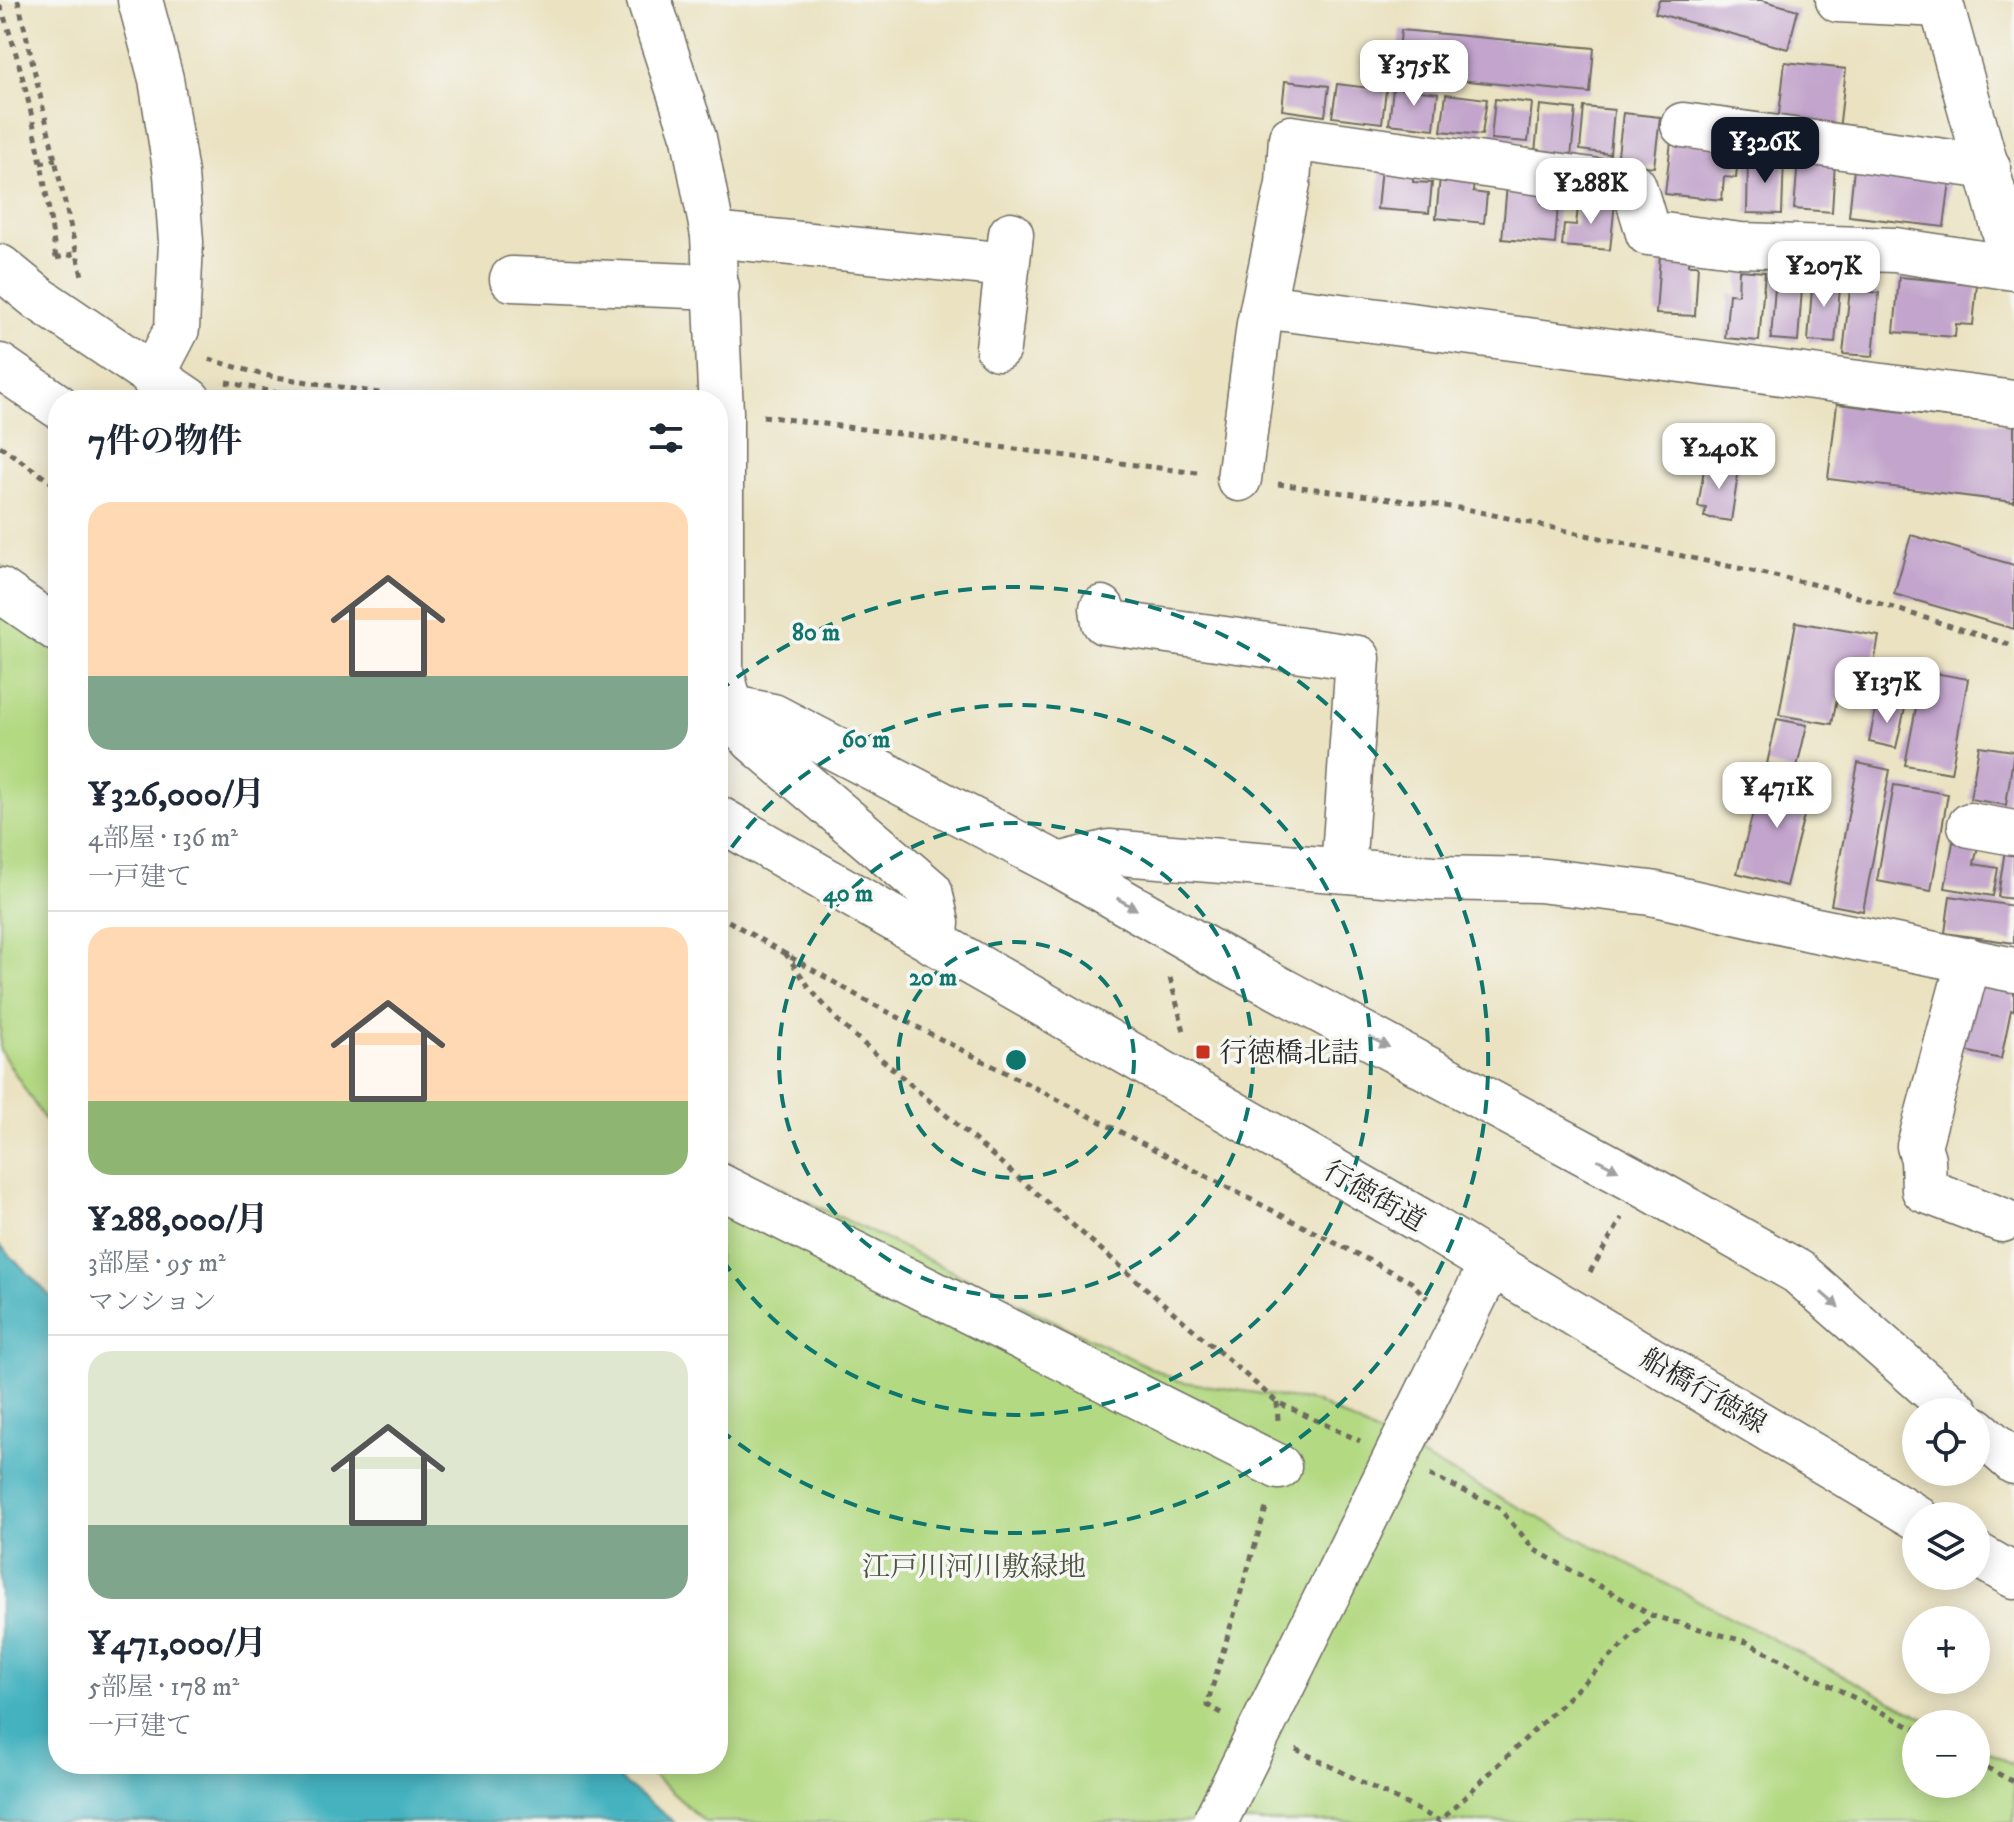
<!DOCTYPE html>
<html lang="ja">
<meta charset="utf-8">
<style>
:root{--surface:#fff;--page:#f6f6f7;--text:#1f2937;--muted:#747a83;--line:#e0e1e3;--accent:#111827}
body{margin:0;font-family:"IM FELL DW Pica","Noto Serif JP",serif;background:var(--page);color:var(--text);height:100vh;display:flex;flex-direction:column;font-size:30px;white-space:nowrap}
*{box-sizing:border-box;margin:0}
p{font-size:26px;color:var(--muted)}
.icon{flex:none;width:44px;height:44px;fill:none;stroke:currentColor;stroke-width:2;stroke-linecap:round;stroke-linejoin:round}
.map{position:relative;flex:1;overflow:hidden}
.drawer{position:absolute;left:48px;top:390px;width:680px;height:1384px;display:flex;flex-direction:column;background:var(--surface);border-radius:32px;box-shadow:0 4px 20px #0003}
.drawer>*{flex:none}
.tools{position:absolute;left:1902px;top:1398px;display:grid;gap:16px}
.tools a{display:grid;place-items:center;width:88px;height:88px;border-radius:50%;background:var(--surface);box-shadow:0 4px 20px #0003;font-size:40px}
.price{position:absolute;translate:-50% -68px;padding:0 18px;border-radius:16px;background:#fff;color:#222;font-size:26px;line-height:52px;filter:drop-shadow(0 2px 4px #0008)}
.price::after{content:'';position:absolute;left:50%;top:48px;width:24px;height:18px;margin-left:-12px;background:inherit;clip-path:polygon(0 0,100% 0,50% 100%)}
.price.active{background:var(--accent);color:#fff}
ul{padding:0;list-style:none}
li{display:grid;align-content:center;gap:16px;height:424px;padding:0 40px}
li+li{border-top:2px solid var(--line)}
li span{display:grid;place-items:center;height:248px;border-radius:24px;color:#555}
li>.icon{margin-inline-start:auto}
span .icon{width:144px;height:144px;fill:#fffc;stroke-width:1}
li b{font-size:34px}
h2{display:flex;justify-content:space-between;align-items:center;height:96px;padding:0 40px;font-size:34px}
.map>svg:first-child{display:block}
.green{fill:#b3d982;stroke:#6f8256;stroke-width:2}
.water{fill:#44b2bf;stroke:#386e75;stroke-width:2}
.building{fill:#c2a4cc}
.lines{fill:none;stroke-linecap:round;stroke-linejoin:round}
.minor-casing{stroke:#6e6b60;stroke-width:47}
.major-casing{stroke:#6e6b60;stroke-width:47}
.path{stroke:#6e6b60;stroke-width:5;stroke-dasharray:6 6;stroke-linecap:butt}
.minor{stroke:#fff;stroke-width:44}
.major{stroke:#fff;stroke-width:44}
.major-bridge-casing{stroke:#6e6b60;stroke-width:47;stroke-linecap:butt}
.major-bridge{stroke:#fff;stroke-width:44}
.oneway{fill:#a0a0a0}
.ring{fill:none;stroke:#0f766e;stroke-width:4;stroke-dasharray:14 10}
.poi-dot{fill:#c8321e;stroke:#f6f6f2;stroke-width:3}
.labels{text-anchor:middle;stroke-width:7;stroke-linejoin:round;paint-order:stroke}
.poi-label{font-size:28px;fill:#2b2b2b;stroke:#f6f6f2;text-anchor:start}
.street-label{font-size:28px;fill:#2b2b2b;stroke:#f6f6f2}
.park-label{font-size:28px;fill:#4d5641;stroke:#f6f6f2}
.centre{fill:#0f766e;stroke:#f6f6f2;stroke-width:4}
.ring-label{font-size:24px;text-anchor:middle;font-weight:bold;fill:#0f766e;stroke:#f6f6f2;stroke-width:7;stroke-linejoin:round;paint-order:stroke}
</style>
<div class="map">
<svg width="2014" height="1822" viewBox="0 0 2014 1822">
<rect width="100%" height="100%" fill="#f6f6f2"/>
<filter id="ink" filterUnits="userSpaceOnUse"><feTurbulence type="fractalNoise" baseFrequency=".0125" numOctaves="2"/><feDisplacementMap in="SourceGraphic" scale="16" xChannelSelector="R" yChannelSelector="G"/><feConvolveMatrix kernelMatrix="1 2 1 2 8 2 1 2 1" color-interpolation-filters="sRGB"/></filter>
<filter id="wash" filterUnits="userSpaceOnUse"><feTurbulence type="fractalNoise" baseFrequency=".006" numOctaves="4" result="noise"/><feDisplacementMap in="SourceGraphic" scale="32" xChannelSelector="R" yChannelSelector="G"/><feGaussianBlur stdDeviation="1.8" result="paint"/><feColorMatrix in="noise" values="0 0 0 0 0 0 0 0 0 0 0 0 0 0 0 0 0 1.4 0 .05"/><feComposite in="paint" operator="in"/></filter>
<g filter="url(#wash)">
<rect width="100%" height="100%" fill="#eae2c1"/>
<g class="green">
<polygon points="0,565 58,604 58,1141 0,1050"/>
<polygon points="718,1158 1178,1381 1316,1402 1936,1724 1916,1724 1916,1784 1976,1784 1976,1745 2014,1765 2014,1822 705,1822 640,1764 718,1764"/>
</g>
<polygon class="water" points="0,1245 58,1304 58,1764 600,1764 674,1822 0,1822"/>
<g id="blocks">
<g class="building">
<polygon points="1659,0 1761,0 1798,10 1788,49 1655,13"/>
<polygon points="1401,30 1594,48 1590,93 1397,74"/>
<polygon points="1785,62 1846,69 1839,130 1778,123"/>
<polygon points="1285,81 1329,86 1325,116 1282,110"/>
<polygon points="1337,84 1386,90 1382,123 1332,117"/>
<polygon points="1393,88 1438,93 1434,129 1389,124"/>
<polygon points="1446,94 1487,99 1482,135 1441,131"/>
<polygon points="1495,99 1532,103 1528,142 1491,139"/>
<polygon points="1540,105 1576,109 1571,157 1535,152"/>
<polygon points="1584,107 1614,110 1610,154 1580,150"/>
<polygon points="1623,113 1660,117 1654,167 1617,163"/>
<polygon points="1671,141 1739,148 1736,178 1724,177 1722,200 1665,194"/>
<polygon points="1748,156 1784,158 1782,214 1747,213"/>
<polygon points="1798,160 1835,162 1832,212 1794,209"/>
<polygon points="1381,167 1414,170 1413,182 1432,183 1429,213 1377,209"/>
<polygon points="1854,169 1950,181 1944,227 1849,216"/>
<polygon points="1440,177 1474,180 1473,192 1487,194 1484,223 1436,218"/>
<polygon points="1507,185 1543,188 1542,203 1558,205 1555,244 1502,239"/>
<polygon points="1579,198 1615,202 1610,250 1562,246 1564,224 1576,225"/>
<polygon points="1660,255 1689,257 1688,265 1698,265 1695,316 1656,314"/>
<polygon points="1739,270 1765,272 1759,341 1725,338 1729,294 1738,295"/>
<polygon points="1776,274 1803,276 1798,341 1771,339"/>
<polygon points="1813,275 1841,277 1835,343 1808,341"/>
<polygon points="1899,277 1977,284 1973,325 1956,324 1955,337 1894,332"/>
<polygon points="1850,289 1879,293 1873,356 1843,354"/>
<polygon points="1837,404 2014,425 2014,502 1828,479"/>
<polygon points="1705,463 1739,468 1731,521 1704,517 1706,508 1698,507"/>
<polygon points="1911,535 2014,565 2014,629 1894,594"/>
<polygon points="1796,622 1879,636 1867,703 1837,698 1832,724 1779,715"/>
<polygon points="1923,671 1968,679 1951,773 1905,765"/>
<polygon points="1877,702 1905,708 1896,748 1869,742"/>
<polygon points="1777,719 1807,725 1796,771 1767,764"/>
<polygon points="1979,746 2014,751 2006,805 1970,799"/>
<polygon points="1858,763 1890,770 1863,911 1831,905"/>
<polygon points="1798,777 1824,783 1818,807 1807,804 1786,886 1737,873 1761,783 1794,791"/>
<polygon points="1894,785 1948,794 1931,891 1877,881"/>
<polygon points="1953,842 1978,846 1974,864 1998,868 1993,896 1945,888"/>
<polygon points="2005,849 2014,850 2014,899 1998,897"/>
<polygon points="1950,896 2014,906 2014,943 1945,933"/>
<polygon points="1978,971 2014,978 2014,1011 2011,1010 2001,1059 1961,1050"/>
</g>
</g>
</g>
<g filter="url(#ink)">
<use href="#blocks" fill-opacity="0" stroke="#6e6b60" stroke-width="2"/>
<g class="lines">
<g class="minor-casing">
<g id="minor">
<polyline points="140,0 161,79 176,174 181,242 177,329 152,377"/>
<path d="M649 0 694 138 713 235 721 412V668C728 698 731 717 753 740L930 891 937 923 935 943"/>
<polyline points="1838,0 1941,5"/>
<polyline points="1940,0 2014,266"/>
<polyline points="1683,125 1988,167"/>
<polyline points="713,235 1007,265"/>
<polyline points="0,267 38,298 189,400"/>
<polyline points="512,279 717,287"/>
<polyline points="1263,306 2014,403"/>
<polyline points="998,348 1011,234"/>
<polyline points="1239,479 1259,324 1288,184 1291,138 1634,186 1648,233 1741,245 1895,250 2014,268"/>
<polyline points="0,590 58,630"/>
<polyline points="1102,608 1104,622 1358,658 1343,870"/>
<polyline points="718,705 773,716 1059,865 1213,953 1642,1184 1798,1272 1957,1412"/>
<polyline points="1970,825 2014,833"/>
<polyline points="1059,865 1109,852 1434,878 1538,880 1651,893 1811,929 2014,970"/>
<polyline points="1969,960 1919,1146 1923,1159 1924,1190 2002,1220"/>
<polyline points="718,1185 1279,1467"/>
<polyline points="1976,1429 2014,1462"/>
</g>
</g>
<g class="major-casing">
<g id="major">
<polyline points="0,366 58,406"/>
<path d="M718 818 1423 1222C1586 1323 1752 1418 1916 1517"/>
<polyline points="1431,1386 1491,1264"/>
<polyline points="1976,1554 2014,1576"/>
</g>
</g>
<g class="path">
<polyline points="18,0 82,276"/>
<path d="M0 6C29 81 45 179 56 259"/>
<polyline points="40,163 56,160"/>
<polyline points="56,258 77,253"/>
<polyline points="209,359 263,375 424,400"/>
<polyline points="226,382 311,400"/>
<polyline points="340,400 342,388"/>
<polyline points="763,416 1197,473"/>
<polyline points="0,446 58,487"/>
<polyline points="1278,484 1466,509 1830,588 2014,646"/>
<polyline points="718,915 863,999 1411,1282 1427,1298"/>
<polyline points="785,953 812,991 841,1024 1277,1402 1360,1441"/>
<polyline points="1170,978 1184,1031"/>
<polyline points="1590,1272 1622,1218"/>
<polyline points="1277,1402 1278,1421"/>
<polyline points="1430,1475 1498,1507 1535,1550 1653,1616 1747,1642 1916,1730"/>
<polyline points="1222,1713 1207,1705 1267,1505"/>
<polyline points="1296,1749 1440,1821 1653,1616"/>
<polyline points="1976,1762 2014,1782"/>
</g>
<use href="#minor" class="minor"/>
<use href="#major" class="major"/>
<g class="major-bridge-casing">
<polyline id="major-bridge" points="1215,1822 1431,1386"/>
</g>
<use href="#major-bridge" class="major-bridge"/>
</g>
<defs><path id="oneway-solid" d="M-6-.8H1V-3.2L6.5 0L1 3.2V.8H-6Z" transform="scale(2)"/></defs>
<g class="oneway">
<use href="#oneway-solid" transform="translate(1127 904) rotate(30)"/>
<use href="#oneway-solid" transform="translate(1379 1042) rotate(28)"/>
<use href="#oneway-solid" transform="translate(1608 1165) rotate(28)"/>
<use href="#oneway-solid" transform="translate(1830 1300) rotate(41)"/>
</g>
</g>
<g class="ring">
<circle cx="1016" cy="1060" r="118"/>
<circle cx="1016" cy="1060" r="237"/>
<path d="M718 867A355 355 0 1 1 718 1253"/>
<path d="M718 692A473 473 0 1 1 718 1428"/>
</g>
<rect class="poi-dot" x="1195" y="1044" width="16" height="16" rx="4"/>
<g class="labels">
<g class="poi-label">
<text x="1219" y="1062">行徳橋北詰</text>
</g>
<g class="street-label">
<text transform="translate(1375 1195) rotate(30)" y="10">行徳街道</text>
<text transform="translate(1704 1390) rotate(30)" y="10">船橋行徳線</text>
</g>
<g class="park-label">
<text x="974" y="1576">江戸川河川敷緑地</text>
</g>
</g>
<circle cx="1016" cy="1060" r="12" class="centre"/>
<g class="ring-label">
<text x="816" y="640">80 m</text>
<text x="866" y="747">60 m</text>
<text x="848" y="901">40 m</text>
<text x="933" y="985">20 m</text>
</g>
</svg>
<div class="tools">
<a><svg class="icon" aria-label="locate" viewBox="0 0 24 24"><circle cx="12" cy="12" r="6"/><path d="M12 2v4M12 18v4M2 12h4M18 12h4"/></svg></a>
<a><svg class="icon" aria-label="layers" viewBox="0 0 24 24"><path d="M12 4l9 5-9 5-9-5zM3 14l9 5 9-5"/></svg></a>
<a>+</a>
<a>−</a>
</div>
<b class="price" style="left:1414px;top:108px">¥375K</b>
<b class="price active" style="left:1765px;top:185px">¥326K</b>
<b class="price" style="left:1591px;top:226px">¥288K</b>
<b class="price" style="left:1824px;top:309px">¥207K</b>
<b class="price" style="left:1719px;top:491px">¥240K</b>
<b class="price" style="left:1887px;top:725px">¥137K</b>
<b class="price" style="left:1777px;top:830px">¥471K</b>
<section class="drawer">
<h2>7件の物件<svg class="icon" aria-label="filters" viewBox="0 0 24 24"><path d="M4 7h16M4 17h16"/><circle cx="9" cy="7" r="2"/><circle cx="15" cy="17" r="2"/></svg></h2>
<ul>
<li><span style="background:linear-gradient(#ffd9b3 70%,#7fa58c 0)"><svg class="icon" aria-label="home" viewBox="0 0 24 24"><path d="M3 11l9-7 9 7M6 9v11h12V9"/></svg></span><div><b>¥326,000/月</b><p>4部屋 · 136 m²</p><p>一戸建て</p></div></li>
<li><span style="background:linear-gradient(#ffd9b3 70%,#8fb573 0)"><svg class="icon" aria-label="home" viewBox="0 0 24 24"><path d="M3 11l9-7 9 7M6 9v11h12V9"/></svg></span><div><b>¥288,000/月</b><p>3部屋 · 95 m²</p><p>マンション</p></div></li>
<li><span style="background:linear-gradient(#dfe7d0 70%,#7fa58c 0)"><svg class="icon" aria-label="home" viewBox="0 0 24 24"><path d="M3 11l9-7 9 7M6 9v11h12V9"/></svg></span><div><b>¥471,000/月</b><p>5部屋 · 178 m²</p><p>一戸建て</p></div></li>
</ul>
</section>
</div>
